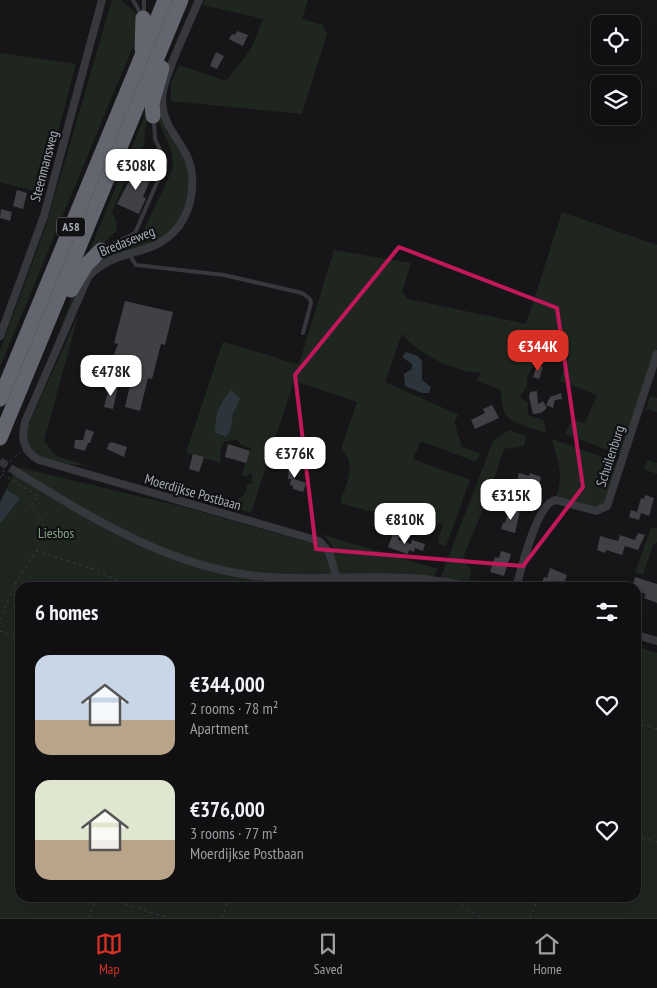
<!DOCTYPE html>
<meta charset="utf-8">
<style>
:root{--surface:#101012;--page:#1e1e20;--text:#f1f3f6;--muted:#9c9d9f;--line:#303032;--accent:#d93025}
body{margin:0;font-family:"PT Sans Narrow",sans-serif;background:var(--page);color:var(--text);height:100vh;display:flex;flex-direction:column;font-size:19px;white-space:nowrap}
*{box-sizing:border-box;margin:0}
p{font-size:16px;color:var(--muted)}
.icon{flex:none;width:28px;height:28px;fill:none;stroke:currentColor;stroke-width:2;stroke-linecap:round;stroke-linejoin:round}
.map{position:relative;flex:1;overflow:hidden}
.drawer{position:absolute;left:15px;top:582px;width:626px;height:320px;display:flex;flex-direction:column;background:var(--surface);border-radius:15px;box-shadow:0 5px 20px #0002,0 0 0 1px var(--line)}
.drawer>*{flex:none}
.controls{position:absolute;left:591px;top:15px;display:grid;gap:10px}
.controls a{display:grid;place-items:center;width:50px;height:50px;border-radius:10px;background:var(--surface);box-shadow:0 5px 20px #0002,0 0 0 1px var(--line);font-size:25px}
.price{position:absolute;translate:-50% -42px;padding:0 11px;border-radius:10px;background:#fff;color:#222;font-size:16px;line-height:32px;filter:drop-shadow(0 1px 2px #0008)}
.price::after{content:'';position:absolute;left:50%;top:30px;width:15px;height:11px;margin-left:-8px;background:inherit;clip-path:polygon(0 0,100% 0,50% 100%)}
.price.active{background:var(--accent);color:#fff}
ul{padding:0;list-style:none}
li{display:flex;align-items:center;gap:15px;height:125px;padding:0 20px}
li span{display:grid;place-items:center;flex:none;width:140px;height:100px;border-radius:15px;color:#555}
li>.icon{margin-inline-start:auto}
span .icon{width:60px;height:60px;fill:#fffc;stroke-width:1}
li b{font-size:21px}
h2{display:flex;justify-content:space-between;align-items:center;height:60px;padding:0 20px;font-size:21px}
.dock{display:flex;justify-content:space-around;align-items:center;height:70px;border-top:1px solid var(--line);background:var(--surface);font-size:14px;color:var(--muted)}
.dock a{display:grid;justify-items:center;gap:2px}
.dock .active{color:var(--accent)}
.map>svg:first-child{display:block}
.green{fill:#1e261f;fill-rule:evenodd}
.water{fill:#2c353c}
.building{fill:#404145}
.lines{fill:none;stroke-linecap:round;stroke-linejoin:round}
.street-tunnel{stroke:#333438;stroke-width:8;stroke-dasharray:8 4;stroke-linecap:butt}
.path{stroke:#3d3f44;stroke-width:1;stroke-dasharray:2.5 4;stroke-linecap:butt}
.lane{stroke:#37383d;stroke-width:4}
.street{stroke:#37383d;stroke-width:8}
.highway{stroke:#63666e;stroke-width:15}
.marked{fill:none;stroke:#c2185b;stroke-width:4;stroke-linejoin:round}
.labels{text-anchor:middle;stroke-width:4.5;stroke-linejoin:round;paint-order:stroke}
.shield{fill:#111113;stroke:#7b7e86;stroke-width:1}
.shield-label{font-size:12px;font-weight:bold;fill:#a8adb8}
.street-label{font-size:14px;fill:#a8adb8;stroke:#111113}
.park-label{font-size:14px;fill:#7fa381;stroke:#111113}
</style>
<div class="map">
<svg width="657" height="918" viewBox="0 0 657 918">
<rect width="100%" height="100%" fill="#161618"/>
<g class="green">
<polygon points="112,0 121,0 136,13 138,34 0,367 0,350 46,226"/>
<polygon points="205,0 308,0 302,19 323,25 327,34 302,114 171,101 171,83 179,65 226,81 251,49 263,19 203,5"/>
<polygon points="0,53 76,64 42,193 0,182"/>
<polygon points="160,98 166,130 183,156 188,169 190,182 187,206 177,226 151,246 117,254 105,259 89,272 49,359 77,284 89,266 109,248 130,243 141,236 173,168 172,153 158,119"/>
<path d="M149 106C149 118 142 135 145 145L137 152 112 212 117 224 116 231 85 262Z"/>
<path d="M562 212 657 245V348L621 455 565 434 572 420 585 423 597 395 560 381 569 355 541 350 527 378V387L520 396 528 404V415L544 420 546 432H543C517 423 501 424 501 392L496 388 477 381V379L481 373C455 372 418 354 402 334L385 382 459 415 454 421 462 447 480 453 476 462 421 441 413 459 470 480 446 546 439 544 438 540 443 525 391 509 383 515 340 503C346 484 358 464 341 449L357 402 294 381 251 513 230 507C236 498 247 498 247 485L253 483 251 473 245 477 242 474 251 449 242 445 235 439 224 442 220 451 221 463 186 453 223 342 269 355 284 361 299 364 334 250 411 263 402 292 408 299 526 324ZM223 401 235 412C229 419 234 428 226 437H222L214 422Z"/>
<path d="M79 313 44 441 56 456 90 466C65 463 14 464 29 424Z"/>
<polygon points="650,396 657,398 657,412 646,409"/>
<polygon points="509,430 526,436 524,446 504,449 489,495 464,555 465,563 472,570 469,579 493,587 440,579 493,441"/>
<path d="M552 439 619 463 606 502 599 509 556 496C565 475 557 460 552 439Z"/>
<polygon points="648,460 657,463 657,474 643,469"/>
<polygon points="17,467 184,507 334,550 330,542 321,534 438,569 433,578 460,587 20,588 20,898 636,898 636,646 657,653 657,918 0,918 0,501"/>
<polygon points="651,527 657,528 657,542 653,545 643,575 635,573"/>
</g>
<g class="water">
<polygon points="406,352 418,356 422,361 422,380 431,387 429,393 422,393 405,386 404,374 412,369 412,364 402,357"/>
<path d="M231 390 240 398C239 404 235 408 233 414 231 422 233 429 226 437L216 433C212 419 222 400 231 390Z"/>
<polygon points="7,490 20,498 0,524 0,502"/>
</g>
<g class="building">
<polygon points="237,31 248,35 243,46 229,39 232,34 235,35"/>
<polygon points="216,52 224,56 217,69 210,66"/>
<polygon points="137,166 153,173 143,197 146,198 139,214 117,204"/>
<polygon points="17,190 27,193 23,209 13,206"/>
<polygon points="1,209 12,212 10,221 0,218"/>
<polygon points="125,301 173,312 165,345 161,344 152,379 148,378 140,411 125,407 132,377 108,371 118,344 114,343"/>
<polygon points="537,365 543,367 539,379 533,377"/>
<polygon points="110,384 118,386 113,409 104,407"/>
<polygon points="537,391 538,404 543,401 547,408 541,413 533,414 529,397 530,392"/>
<polygon points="561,393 562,399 555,400 553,408 546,405 550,397"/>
<polygon points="492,405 499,418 475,429 471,420 485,413 483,409"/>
<polygon points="86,429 94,432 90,443 88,443 85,451 74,448 75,440 83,440"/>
<polygon points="112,442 127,447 124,457 107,449 109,443"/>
<polygon points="228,444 250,451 246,463 225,457"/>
<polygon points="193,454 204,457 199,472 189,469"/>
<polygon points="303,454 314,458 312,464 301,460"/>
<polygon points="289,463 296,464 294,479 306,483 303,492 293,489 293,486 290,485 291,479 288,479"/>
<polygon points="519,473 529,476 530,473 541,477 538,489 520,485 522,482 517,480"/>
<polygon points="645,495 654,498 649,516 641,513 639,520 629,517 631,510 637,512 641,498 644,499"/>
<polygon points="510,507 520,510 515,533 501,529 503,523 505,523"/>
<polygon points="638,533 645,535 638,550 625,546 622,555 606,550 605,553 597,550 600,536 618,541 620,535 635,540"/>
<polygon points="393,534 400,536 398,540 411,544 412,540 425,544 423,551 415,548 414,552 409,550 408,554 393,549 388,547"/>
<polygon points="501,551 511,554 504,576 490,572 495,557 499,558"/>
<polygon points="550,568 567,575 563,586 540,588 544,577 547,578"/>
<polygon points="635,577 657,584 657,603 644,598 646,594 636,591 636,588 632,588"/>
</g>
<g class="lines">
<polyline class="street-tunnel" points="0,461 18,473"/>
<g class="path">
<polyline points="2,474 38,496"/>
<polyline points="0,478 8,463 21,452"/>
<polyline points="36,551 42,542 44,524 31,505 39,495"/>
<polyline points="0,620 17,580 36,551 97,570 131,588"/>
<polyline points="0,631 20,638"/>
<polyline points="636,723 657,729"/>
<polyline points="636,836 657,842"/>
<polyline points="107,898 169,918"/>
<polyline points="450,898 481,918"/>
<polyline points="89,918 96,898"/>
<polyline points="222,918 229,898"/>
<polyline points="530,918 538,898"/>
</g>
<g class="lane">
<polyline points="133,0 142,16"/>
<polyline points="144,15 144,0"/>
<polyline points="103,249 135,233 166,162 155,139 154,120"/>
<polyline points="129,254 136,265 224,275 302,293 310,299 311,303 303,333"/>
</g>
<g class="street">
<path d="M199 0C190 22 162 79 162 99 162 122 176 136 186 154 197 176 193 207 179 226 153 260 117 245 88 277L25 422C21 439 23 451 39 460L319 541 329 552 336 576"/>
<polyline points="0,336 44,216 102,0"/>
<path d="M18 473C95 520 175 570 267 577 336 582 405 569 473 588"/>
<path d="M516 588C521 570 537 502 556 500L596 511 607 506 657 354"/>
<polyline points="636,635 657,641"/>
</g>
<g class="highway">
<polyline points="142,49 143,18"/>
<polyline points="153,116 152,103 162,68"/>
<polyline points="71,290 86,265 101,250"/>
<polyline points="0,399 165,0"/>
<polyline points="0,438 181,0"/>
</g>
</g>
<path class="marked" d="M399 247 557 308 583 487 523 566 316 549 295 375Z"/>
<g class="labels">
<rect class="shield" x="57" y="217.5" width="28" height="19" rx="4"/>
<g class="shield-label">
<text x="71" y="231">A58</text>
</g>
<g class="street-label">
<text transform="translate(44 166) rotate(-75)" y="5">Steenmansweg</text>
<text transform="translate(127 241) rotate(-22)" y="5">Bredaseweg</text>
<text transform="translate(610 456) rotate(-72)" y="5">Schuilenburg</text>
<text transform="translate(193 492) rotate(16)" y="5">Moerdijkse Postbaan</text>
</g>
<g class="park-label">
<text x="56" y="538">Liesbos</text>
</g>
</g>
</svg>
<div class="controls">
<a><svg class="icon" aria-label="locate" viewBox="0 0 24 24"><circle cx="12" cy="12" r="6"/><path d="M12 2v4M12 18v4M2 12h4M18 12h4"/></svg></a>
<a><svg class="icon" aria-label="layers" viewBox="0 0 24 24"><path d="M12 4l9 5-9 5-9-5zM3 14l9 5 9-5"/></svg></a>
</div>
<b class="price" style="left:136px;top:191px">€308K</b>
<b class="price active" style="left:538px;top:372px">€344K</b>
<b class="price" style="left:111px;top:397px">€478K</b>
<b class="price" style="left:295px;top:479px">€376K</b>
<b class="price" style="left:511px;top:521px">€315K</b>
<b class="price" style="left:405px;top:545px">€810K</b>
<section class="drawer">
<h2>6 homes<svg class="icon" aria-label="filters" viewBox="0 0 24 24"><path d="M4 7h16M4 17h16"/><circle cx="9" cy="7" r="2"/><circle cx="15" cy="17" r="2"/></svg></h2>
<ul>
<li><span style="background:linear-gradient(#c9d6e8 65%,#b9a48a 0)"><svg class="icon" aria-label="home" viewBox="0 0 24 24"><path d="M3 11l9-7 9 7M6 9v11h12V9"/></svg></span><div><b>€344,000</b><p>2 rooms · 78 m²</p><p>Apartment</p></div><svg class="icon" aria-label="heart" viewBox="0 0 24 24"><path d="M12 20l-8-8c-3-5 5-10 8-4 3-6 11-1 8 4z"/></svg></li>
<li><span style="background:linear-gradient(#dfe7d0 60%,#b9a48a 0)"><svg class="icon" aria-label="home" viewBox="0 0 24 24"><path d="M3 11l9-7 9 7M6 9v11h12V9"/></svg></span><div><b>€376,000</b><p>3 rooms · 77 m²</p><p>Moerdijkse Postbaan</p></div><svg class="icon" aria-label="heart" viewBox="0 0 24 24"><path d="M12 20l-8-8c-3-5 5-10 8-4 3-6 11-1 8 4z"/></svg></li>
</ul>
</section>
</div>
<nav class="dock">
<a class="active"><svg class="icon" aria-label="map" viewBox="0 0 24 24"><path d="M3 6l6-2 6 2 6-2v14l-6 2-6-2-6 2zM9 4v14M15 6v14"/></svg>Map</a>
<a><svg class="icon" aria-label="saved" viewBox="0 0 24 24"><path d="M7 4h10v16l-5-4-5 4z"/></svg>Saved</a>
<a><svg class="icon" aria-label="home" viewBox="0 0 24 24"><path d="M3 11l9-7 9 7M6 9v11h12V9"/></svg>Home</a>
</nav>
